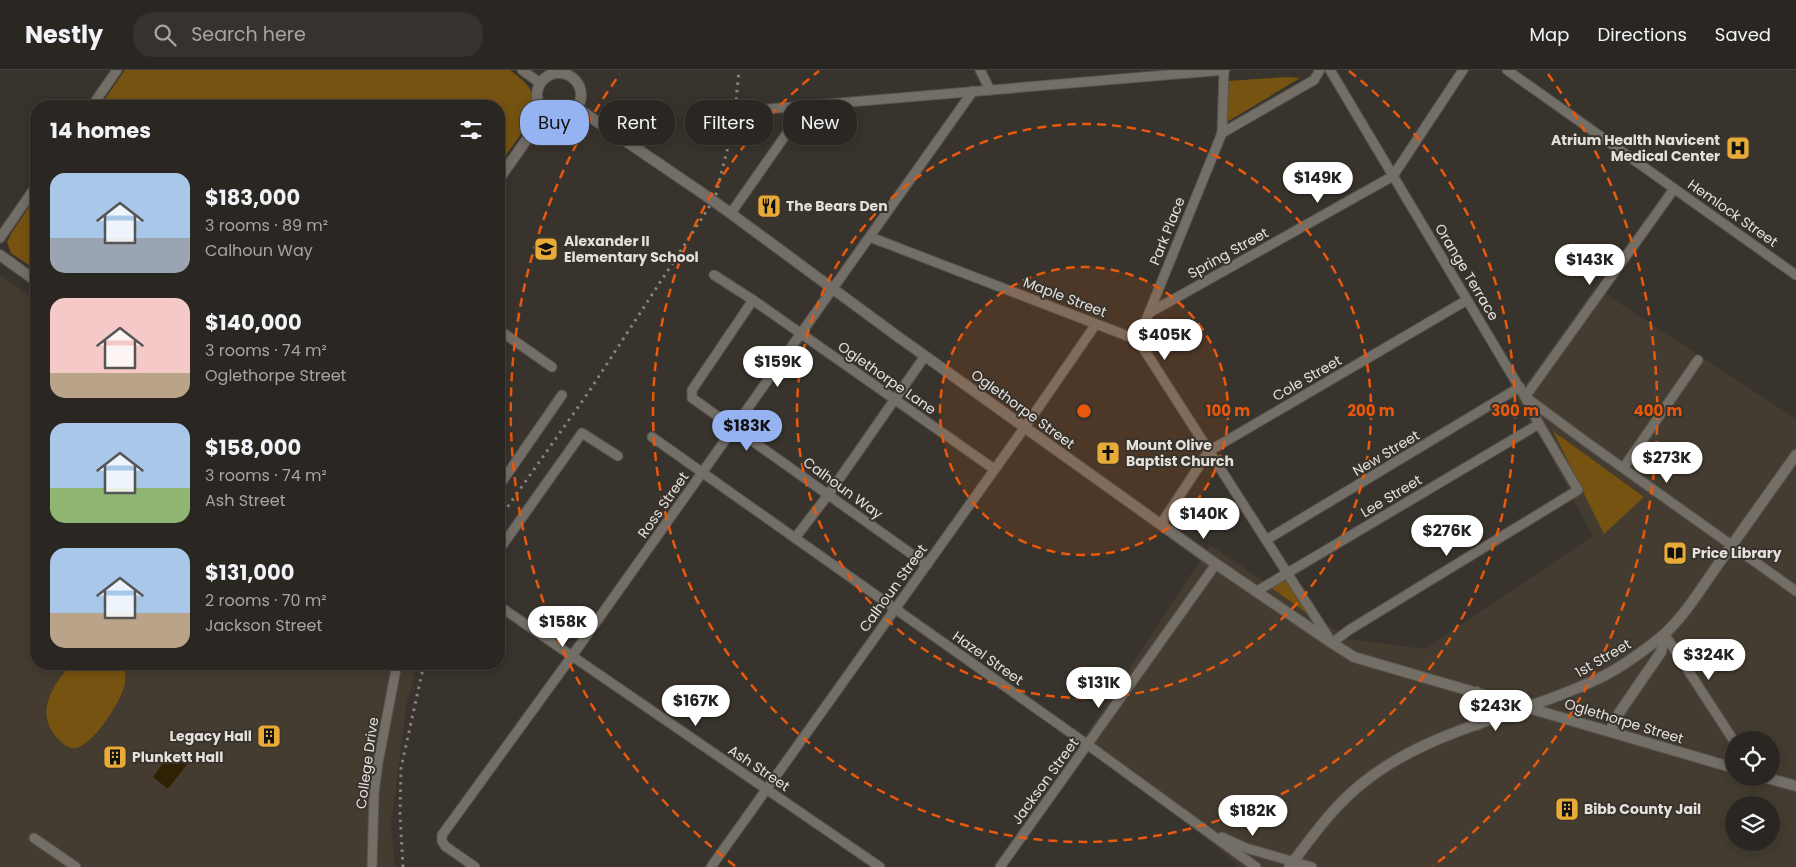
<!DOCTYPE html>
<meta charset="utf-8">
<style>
:root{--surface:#2a2621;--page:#36322e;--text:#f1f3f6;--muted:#a5a5a5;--line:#46433f;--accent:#95b2f1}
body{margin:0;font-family:Poppins,sans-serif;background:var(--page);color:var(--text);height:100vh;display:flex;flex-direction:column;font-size:19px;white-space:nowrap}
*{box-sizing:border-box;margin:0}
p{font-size:16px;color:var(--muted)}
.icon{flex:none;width:28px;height:28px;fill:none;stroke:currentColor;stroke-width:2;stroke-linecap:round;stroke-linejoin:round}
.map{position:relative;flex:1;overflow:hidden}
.panel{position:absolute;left:30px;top:30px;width:475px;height:570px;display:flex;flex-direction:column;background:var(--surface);border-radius:20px;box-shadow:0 2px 12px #0003,0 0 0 1px var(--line)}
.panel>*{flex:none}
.banner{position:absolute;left:520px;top:30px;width:475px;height:45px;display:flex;gap:10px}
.buttons{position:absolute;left:1725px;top:661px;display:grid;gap:10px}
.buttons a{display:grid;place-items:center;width:55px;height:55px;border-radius:50%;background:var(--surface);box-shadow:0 2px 12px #0003,0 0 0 1px var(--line);font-size:25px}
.price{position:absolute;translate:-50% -42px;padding:0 11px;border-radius:18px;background:#fff;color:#222;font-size:16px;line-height:32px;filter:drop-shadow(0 1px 2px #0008)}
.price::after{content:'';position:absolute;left:50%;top:30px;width:15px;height:11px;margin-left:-8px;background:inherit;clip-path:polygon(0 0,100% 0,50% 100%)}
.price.active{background:var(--accent);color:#111}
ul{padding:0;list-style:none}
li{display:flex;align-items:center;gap:15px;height:125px;padding:0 20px}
li span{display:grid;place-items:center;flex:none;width:140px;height:100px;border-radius:15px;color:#555}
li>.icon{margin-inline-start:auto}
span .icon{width:60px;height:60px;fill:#fffc;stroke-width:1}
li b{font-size:21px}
h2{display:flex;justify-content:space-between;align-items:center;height:60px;padding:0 20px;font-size:21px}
.tag{padding:0 18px;border-radius:20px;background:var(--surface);box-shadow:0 2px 12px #0003,0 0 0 1px var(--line);font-size:18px;line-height:45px}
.tag.active{background:var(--accent);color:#111}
header{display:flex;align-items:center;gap:30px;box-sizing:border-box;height:70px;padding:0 25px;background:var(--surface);border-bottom:1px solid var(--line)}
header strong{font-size:24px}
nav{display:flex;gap:28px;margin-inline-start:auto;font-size:18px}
.search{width:350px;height:45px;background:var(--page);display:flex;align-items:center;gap:12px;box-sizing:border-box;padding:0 18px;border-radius:20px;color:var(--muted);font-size:19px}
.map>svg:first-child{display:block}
.built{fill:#443c30;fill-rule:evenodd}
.green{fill:#765310}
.water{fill:#312104}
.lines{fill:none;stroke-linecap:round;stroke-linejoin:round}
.minor-casing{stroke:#56524d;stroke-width:11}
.tertiary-casing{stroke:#56524d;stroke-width:12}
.minor{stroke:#736e66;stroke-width:9}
.tertiary{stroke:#736e66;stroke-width:10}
.rail{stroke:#87837d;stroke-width:3;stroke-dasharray:2.5 5;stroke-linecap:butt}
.tertiary-bridge-casing{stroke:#56524d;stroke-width:12;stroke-linecap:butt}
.tertiary-bridge{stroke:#736e66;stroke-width:10}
.ring{fill:none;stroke:#e8590c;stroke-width:2.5;stroke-dasharray:9 6}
.labels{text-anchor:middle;stroke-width:4;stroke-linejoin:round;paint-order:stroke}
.poi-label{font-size:14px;font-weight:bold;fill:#e4e1dc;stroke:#38332c;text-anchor:start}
.street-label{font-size:14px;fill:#e4e1dc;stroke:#38332c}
.centre{fill:#e8590c;stroke:#38332c;stroke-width:2.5}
.ring-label{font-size:15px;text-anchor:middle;font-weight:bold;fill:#e8590c;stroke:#38332c;stroke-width:4;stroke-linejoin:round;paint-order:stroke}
</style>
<header>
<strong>Nestly</strong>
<div class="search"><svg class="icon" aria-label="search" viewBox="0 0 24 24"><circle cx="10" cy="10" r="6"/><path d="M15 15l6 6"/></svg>Search here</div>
<nav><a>Map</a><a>Directions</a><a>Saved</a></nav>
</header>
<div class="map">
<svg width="1796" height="797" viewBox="0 0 1796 797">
<rect width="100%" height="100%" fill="#38332c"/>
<g class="built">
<polygon points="0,205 36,231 36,594 417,594 407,632 391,754 395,797 0,797"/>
<path d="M1595 217 1796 349V797H1240L1085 666 1210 475 1349 569 1425 579 1593 466 1550 385 1516 328ZM1734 670H1771V708H1734ZM1734 735H1771V772H1734Z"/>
</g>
<g class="green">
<path d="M125 0H510C516 5 525 11 530 19 543 42 512 76 499 94V36H100Z"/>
<polygon points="1287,7 1300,8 1227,52 1227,11"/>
<polygon points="36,127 36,200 11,183 7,172 12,162"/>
<polygon points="1553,361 1644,427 1604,464"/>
<polygon points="1287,506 1312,547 1269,516"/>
<path d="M72 594H123C125 600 126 606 125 613 122 630 94 674 76 678 69 679 63 674 59 670 33 644 52 615 72 594Z"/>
</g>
<polygon class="water" points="172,681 188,693 168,719 153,707"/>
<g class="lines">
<g class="minor-casing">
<g id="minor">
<polyline points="522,0 540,13"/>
<polyline points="980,0 990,20"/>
<polyline points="1507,0 1796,205"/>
<polyline points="92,36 117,0"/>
<polyline points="756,40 1225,0"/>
<polyline points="1222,63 1314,10 1320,0"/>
<polyline points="731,143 806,36"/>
<polyline points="870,167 1138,270 1332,573 1349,560 1578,420 1539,354 1525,327 1330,0"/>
<polyline points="0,168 36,116"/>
<polyline points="714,205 753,230 994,399"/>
<polyline points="753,230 692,320 692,328 927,495"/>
<polyline points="1149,243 1393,106 1463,0"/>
<polyline points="499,260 552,297"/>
<polyline points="1138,270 1222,63 1224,0"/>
<polyline points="1525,327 1674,119"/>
<polyline points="1527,328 1585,371 1796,521"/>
<polyline points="652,367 1088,675 1256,797"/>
<polyline points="1624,397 1698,290"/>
<polyline points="499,416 562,325"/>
<polyline points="1161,454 1209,381 1467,230"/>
<polyline points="795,468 828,425 925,286"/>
<polyline points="1266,470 1520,317"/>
<polyline points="499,480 582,363 618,386"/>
<polyline points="1257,521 1539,354"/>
<polyline points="499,536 880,797"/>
<polyline points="1665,565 1734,671"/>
<polyline points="1222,767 1246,778 1312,797"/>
<polyline points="34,768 76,797"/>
<polyline points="372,797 374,724 378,693 397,594"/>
<polyline points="475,797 445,776 442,771 442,765 572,586 973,21"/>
<polyline points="711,797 1025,357 1096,254"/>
<polyline points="1000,797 1216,494"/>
</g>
</g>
<g class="tertiary-casing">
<g id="tertiary">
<circle cx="559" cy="25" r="22"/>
<polyline points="577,38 705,125"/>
<polyline points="499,109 546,42"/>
<polyline points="726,140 897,266 1216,494 1332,573 1354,587 1734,698"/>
<polyline points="0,185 36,211"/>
<path d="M1477 622C1486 633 1483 643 1477 655"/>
<polyline points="1610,661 1619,643 1661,582 1665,565"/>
<polyline points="1767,708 1796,716"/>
<path d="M1289 797C1312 767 1334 735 1364 712 1430 659 1516 647 1591 612 1612 603 1634 588 1652 574 1679 555 1698 523 1717 496 1743 459 1770 422 1796 385"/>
</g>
</g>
<use href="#minor" class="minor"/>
<use href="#tertiary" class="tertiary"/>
<g class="rail">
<polyline points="499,449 588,323 715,128 728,77 736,31 739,0"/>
<polyline points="403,797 400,744 401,698 424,594"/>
</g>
<g class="tertiary-bridge-casing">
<polyline id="tertiary-bridge" points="705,125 726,140"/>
</g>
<use href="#tertiary-bridge" class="tertiary-bridge"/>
</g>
<circle cx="1084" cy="341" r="144" fill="#e8590c" fill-opacity=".12"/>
<g class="ring">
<circle cx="1084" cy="341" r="144"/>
<circle cx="1084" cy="341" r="287"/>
<path d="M1349 1A431 431 0 1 1 819 1"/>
<path d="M735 796A574 574 0 0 1 620 4M1548 4A574 574 0 0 1 1433 796"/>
</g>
<defs>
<g id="hospital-square" transform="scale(1.25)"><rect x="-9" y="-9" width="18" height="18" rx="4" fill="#e9ab38" stroke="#38332c"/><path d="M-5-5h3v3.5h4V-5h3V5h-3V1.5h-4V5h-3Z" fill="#111"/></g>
<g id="restaurant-square" transform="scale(1.25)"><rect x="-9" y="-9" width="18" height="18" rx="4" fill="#e9ab38" stroke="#38332c"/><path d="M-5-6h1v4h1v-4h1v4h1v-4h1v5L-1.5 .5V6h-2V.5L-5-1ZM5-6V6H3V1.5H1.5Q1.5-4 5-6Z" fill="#111"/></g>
<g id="school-square" transform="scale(1.25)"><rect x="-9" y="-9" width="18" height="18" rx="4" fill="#e9ab38" stroke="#38332c"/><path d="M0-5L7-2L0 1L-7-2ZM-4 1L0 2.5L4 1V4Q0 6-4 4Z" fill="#111"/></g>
<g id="church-square" transform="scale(1.25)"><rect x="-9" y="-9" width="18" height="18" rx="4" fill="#e9ab38" stroke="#38332c"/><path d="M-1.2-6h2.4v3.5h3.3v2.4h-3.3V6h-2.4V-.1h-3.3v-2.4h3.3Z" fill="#111"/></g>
<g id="library-square" transform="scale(1.25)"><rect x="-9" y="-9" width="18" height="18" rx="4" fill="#e9ab38" stroke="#38332c"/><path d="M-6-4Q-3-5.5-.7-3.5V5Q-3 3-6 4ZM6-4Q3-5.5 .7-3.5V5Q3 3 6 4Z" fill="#111"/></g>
<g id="building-square" transform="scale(1.25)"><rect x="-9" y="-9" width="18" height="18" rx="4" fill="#e9ab38" stroke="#38332c"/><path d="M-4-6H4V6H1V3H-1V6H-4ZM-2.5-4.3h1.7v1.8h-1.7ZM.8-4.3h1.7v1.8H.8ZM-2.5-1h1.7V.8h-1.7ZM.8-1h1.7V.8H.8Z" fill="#111"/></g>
</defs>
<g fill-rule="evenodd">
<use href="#hospital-square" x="1738" y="78"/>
<use href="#restaurant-square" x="769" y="136"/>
<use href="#school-square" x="546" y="179"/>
<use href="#church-square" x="1108" y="383"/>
<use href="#library-square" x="1675" y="483"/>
<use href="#building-square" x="269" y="666"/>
<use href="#building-square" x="115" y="687"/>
<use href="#building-square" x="1567" y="739"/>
</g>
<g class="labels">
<g class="poi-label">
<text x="1720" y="75" text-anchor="end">Atrium Health Navicent<tspan x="1720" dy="16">Medical Center</tspan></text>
<text x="786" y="141">The Bears Den</text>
<text x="564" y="176">Alexander II<tspan x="564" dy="16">Elementary School</tspan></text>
<text x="1126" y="380">Mount Olive<tspan x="1126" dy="16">Baptist Church</tspan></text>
<text x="1692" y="488">Price Library</text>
<text x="252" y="671" text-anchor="end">Legacy Hall</text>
<text x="132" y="692">Plunkett Hall</text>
<text x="1584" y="744">Bibb County Jail</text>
</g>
<g class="street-label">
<text transform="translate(1733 143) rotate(35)" y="5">Hemlock Street</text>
<text transform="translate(1167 161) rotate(-68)" y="5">Park Place</text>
<text transform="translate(1228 183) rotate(-29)" y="5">Spring Street</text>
<text transform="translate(1467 202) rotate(59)" y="5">Orange Terrace</text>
<text transform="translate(1065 227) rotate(21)" y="5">Maple Street</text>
<text transform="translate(887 308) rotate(35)" y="5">Oglethorpe Lane</text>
<text transform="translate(1307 308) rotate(-30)" y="5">Cole Street</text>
<text transform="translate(1023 339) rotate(36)" y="5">Oglethorpe Street</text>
<text transform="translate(1386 383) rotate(-31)" y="5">New Street</text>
<text transform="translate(843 418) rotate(36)" y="5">Calhoun Way</text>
<text transform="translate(1391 426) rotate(-31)" y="5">Lee Street</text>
<text transform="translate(663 435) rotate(-55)" y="5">Ross Street</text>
<text transform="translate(893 518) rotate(-54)" y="5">Calhoun Street</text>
<text transform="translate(988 588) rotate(35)" y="5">Hazel Street</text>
<text transform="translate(1603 588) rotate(-30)" y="5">1st Street</text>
<text transform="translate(1624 651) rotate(17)" y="5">Oglethorpe Street</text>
<text transform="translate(367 693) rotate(-82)" y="5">College Drive</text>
<text transform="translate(759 698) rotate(34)" y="5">Ash Street</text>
<text transform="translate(1045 711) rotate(-54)" y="5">Jackson Street</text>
</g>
</g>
<circle cx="1084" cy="341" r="8" class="centre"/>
<g class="ring-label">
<text x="1228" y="346">100 m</text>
<text x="1371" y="346">200 m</text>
<text x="1515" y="346">300 m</text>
<text x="1658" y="346">400 m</text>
</g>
</svg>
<div class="buttons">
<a><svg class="icon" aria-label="locate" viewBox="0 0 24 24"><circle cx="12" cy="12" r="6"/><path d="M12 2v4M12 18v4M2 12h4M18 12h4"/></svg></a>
<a><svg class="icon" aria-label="layers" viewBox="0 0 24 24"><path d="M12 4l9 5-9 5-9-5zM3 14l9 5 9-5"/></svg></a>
</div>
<b class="price" style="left:1318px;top:134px">$149K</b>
<b class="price" style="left:1590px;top:216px">$143K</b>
<b class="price" style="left:1165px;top:291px">$405K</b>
<b class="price" style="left:778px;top:318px">$159K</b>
<b class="price active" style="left:747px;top:382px">$183K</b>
<b class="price" style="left:1667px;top:414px">$273K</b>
<b class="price" style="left:1204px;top:470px">$140K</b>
<b class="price" style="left:1447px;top:487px">$276K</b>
<b class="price" style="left:563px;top:578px">$158K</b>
<b class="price" style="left:1709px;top:611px">$324K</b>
<b class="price" style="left:1099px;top:639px">$131K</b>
<b class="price" style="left:696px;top:657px">$167K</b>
<b class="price" style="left:1496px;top:662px">$243K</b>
<b class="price" style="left:1253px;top:767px">$182K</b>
<div class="banner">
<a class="tag active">Buy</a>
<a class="tag">Rent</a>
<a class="tag">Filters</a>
<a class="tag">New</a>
</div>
<section class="panel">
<h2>14 homes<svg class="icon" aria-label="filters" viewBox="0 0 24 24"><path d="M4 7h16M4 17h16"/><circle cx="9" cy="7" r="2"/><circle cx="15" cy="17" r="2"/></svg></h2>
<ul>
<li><span style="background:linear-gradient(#a9c7e8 65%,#9aa5b1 0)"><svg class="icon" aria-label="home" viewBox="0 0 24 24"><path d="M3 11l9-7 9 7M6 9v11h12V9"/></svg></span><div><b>$183,000</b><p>3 rooms · 89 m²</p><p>Calhoun Way</p></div></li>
<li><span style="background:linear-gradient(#f6c9c9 75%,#b9a48a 0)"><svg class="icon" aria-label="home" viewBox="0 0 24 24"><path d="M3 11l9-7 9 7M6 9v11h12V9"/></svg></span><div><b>$140,000</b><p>3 rooms · 74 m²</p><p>Oglethorpe Street</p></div></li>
<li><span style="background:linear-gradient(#a9c7e8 65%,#8fb573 0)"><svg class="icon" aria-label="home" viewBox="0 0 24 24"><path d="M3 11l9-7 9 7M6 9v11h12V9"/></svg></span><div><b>$158,000</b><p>3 rooms · 74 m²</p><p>Ash Street</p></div></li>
<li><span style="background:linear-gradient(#a9c7e8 65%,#b9a48a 0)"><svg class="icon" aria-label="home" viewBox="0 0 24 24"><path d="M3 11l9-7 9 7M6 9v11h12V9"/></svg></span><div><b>$131,000</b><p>2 rooms · 70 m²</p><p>Jackson Street</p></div></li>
</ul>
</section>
</div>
